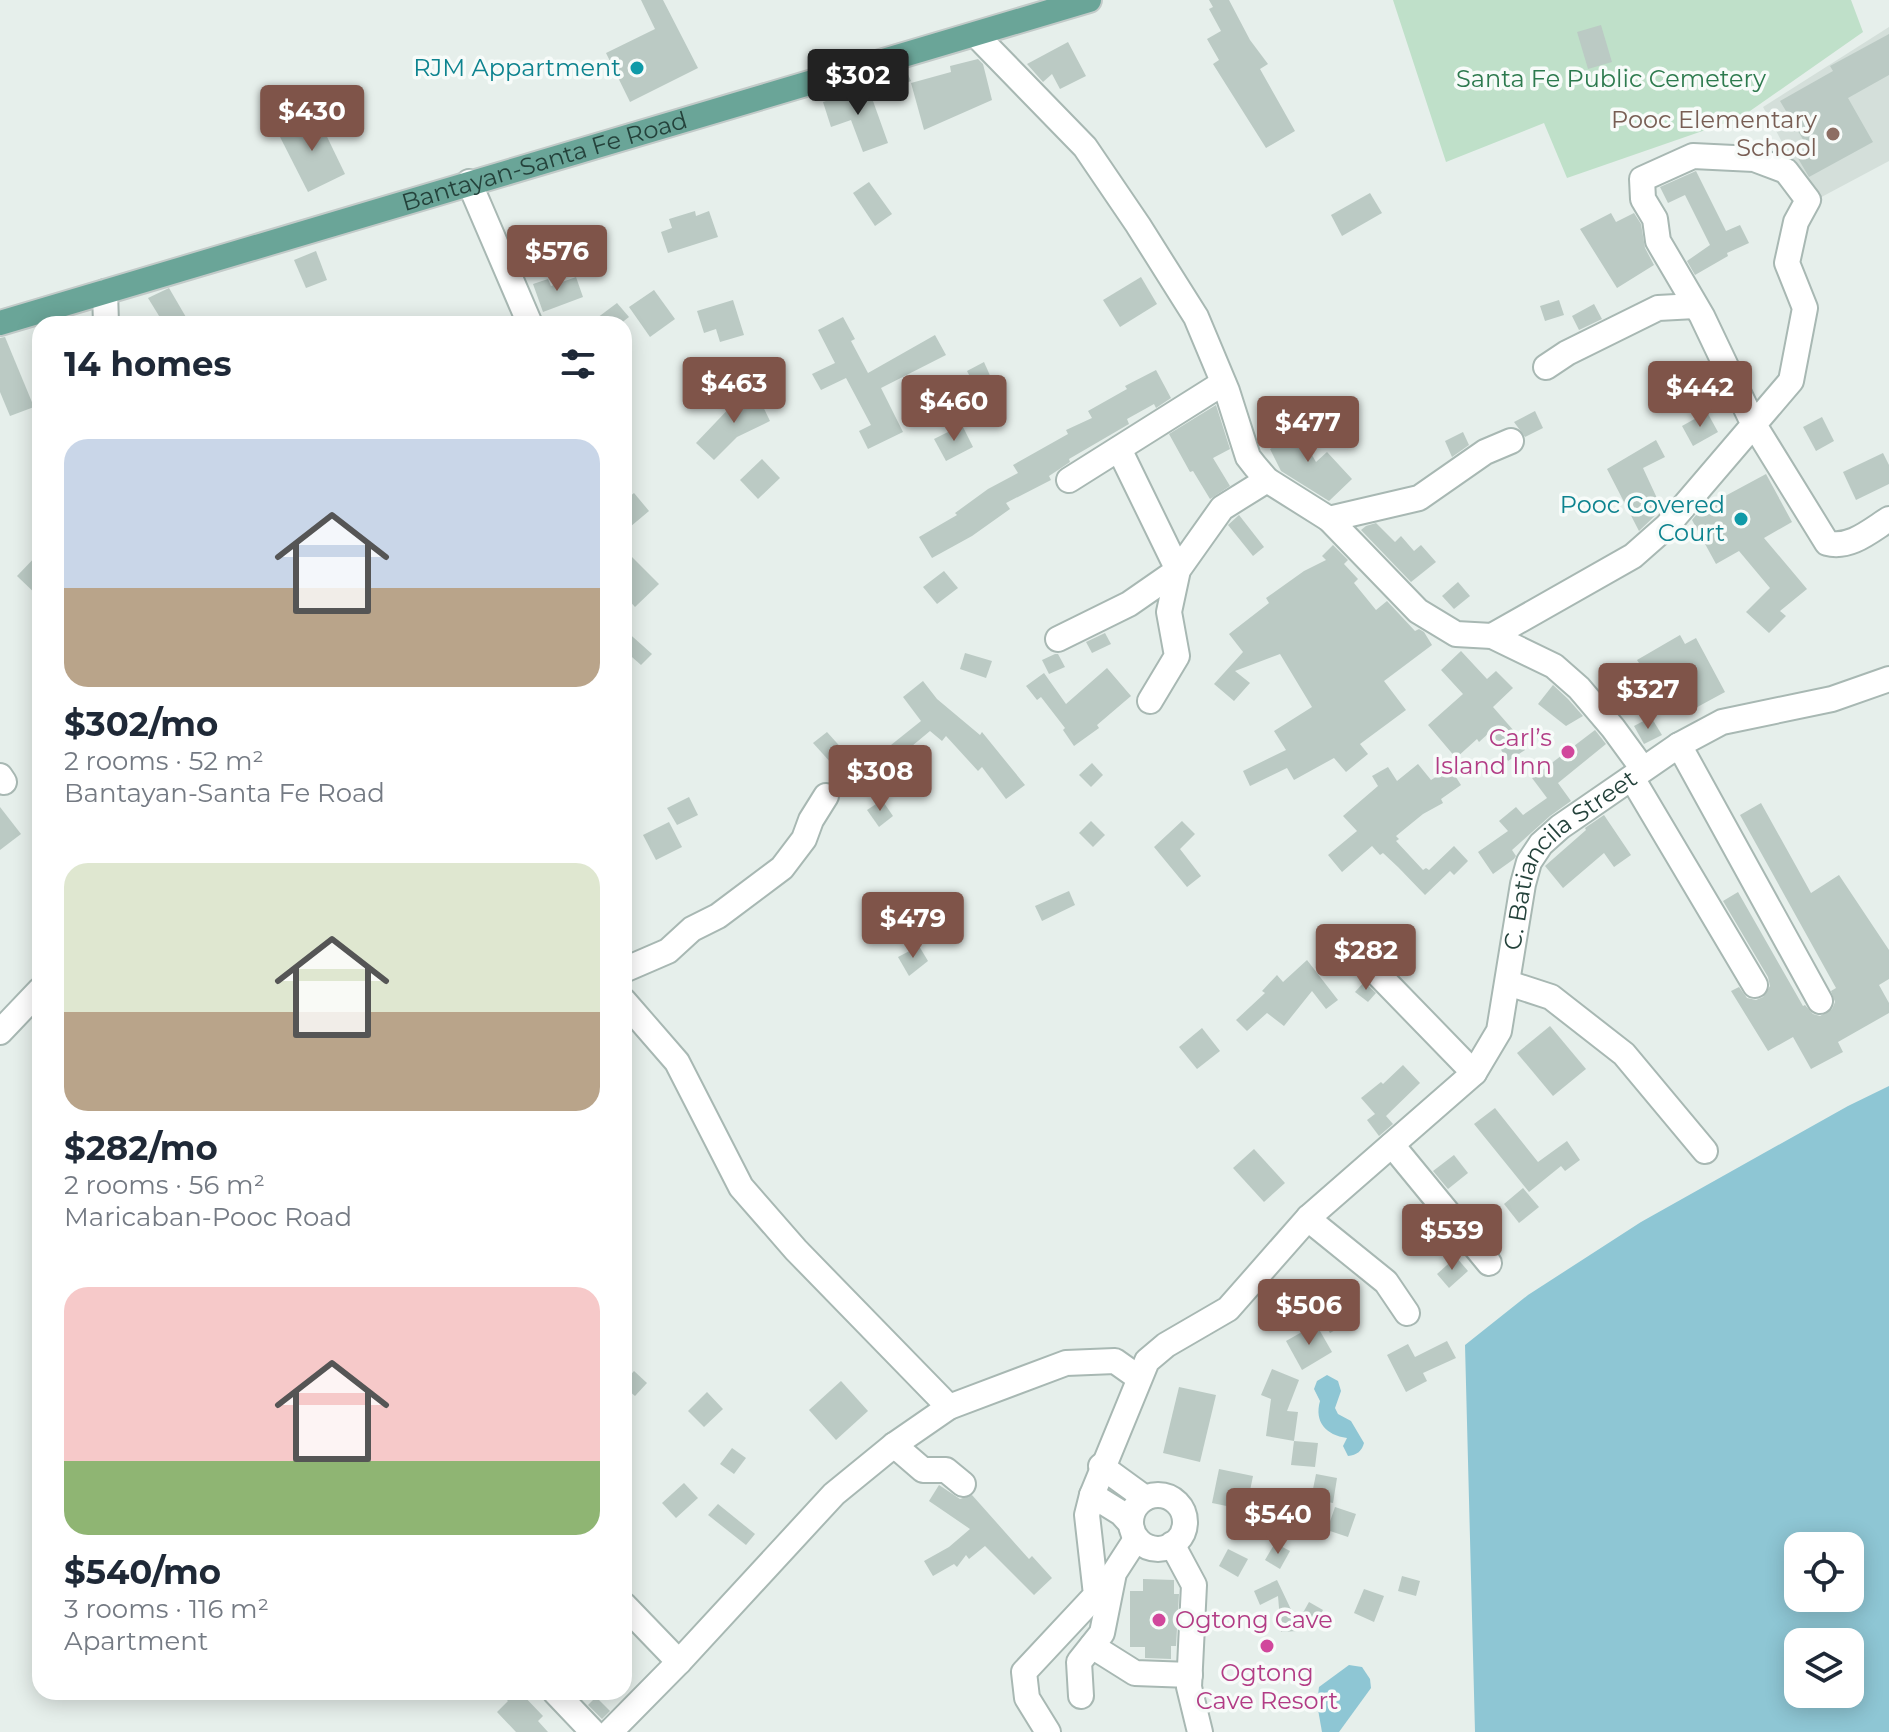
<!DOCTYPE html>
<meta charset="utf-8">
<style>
:root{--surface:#fff;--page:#f2f2f3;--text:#1f2937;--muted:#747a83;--accent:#7f5449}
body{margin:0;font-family:Montserrat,sans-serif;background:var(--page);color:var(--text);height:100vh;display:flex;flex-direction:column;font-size:30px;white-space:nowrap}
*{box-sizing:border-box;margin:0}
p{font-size:26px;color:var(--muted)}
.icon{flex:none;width:44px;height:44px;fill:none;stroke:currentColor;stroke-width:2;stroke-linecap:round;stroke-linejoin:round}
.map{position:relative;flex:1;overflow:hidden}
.details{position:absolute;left:32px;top:316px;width:600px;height:1384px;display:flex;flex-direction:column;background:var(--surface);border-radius:24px;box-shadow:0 4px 20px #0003}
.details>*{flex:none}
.buttons{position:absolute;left:1784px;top:1532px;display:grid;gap:16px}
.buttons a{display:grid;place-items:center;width:80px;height:80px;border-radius:16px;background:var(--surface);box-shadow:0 4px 20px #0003;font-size:40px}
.price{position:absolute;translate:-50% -68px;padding:0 18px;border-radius:8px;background:var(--accent);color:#fff;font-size:26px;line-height:52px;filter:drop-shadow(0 2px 4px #0008)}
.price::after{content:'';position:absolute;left:50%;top:48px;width:24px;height:18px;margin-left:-12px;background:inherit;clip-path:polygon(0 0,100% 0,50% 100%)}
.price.selected{background:#222;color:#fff}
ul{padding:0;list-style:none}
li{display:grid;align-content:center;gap:16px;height:424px;padding:0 32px}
li span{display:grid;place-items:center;height:248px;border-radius:24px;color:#555}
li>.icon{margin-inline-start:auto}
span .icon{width:144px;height:144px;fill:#fffc;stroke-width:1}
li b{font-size:34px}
h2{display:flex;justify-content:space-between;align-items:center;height:96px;padding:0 32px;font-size:34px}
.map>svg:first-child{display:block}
.built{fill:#d4dfda}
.green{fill:#bfe0c9}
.water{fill:#8ec6d4;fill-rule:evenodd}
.building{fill:#bbcac4}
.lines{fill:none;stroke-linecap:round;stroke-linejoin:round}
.minor-casing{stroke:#a8b8b3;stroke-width:28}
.major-casing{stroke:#c2cac8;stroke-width:28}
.minor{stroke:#fff;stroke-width:24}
.major{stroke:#6aa598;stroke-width:24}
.culture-dot{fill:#0f9aa8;stroke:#f7fbf9;stroke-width:3}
.education-dot{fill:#8d6e63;stroke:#f7fbf9;stroke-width:3}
.hotel-dot{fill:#d1479c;stroke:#f7fbf9;stroke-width:3}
.labels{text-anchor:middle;stroke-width:7;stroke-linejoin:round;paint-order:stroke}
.culture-label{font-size:24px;fill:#0d838f;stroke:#f7fbf9;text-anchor:end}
.park-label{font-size:24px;fill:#2d7a4e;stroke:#f7fbf9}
.education-label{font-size:24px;fill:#785e54;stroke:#f7fbf9;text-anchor:end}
.street-label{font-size:24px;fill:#24423b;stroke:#f7fbf9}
.hotel-label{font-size:24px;fill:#b23c85;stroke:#f7fbf9;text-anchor:end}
</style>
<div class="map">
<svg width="1889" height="1732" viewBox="0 0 1889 1732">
<rect width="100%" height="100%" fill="#e6efeb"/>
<polygon class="built" points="1889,27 1889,161 1814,201 1763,107"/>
<polygon class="green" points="1393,0 1851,0 1863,32 1740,118 1567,178 1544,123 1446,162"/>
<g class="water">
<path d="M1889 1086V1732H1475L1465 1345 1528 1295 1641 1222 1848 1106ZM1850 1546V1598H1798V1546ZM1850 1642V1694H1798V1642Z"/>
<path d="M1327 1375 1338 1381 1341 1391 1335 1408 1338 1414 1351 1421 1364 1443C1362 1451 1357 1455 1348 1456L1343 1446 1347 1438C1326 1435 1314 1422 1320 1401L1314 1389 1317 1381Z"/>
<polygon points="1349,1665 1362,1667 1370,1679 1371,1688 1339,1732 1322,1732 1317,1704 1319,1687"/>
</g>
<g class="building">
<polygon points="641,0 663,0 698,68 630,102 606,53 655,29"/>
<polygon points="1209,0 1229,0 1250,40 1268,64 1260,69 1295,131 1266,148 1213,64 1219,60 1207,39 1221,31 1209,9 1213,7"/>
<polygon points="1601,25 1612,62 1588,69 1577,32"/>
<polygon points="1889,34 1889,75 1848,98 1873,142 1809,177 1796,155 1808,148 1780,101 1833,71 1830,66"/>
<polygon points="1068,42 1086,76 1060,89 1052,74 1043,82 1027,64"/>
<polygon points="978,59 983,64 992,100 924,130 911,83 951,72 950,66"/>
<polygon points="906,70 911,81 884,93 878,78"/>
<polygon points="868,87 888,143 863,152 851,120 831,127 823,102"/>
<polygon points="316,114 345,174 308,192 278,133"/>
<polygon points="1696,171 1726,231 1740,225 1749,243 1727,253 1728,256 1695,275 1687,261 1710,245 1685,195 1668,203 1660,187"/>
<polygon points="869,182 892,214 875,226 853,193"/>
<polygon points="1370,193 1382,213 1342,236 1331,215"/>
<polygon points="695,211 696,216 709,211 718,237 668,253 661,232 672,228 669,219"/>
<polygon points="1611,213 1616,222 1634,213 1641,224 1645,248 1654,265 1617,288 1580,229"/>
<polygon points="316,251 327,280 306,288 294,260"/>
<polygon points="576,277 583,297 543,312 533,284 548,279 551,286"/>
<polygon points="1141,277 1157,304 1120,327 1103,300"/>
<polygon points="169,288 190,324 164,324 148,298"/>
<polygon points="654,290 675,319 650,337 629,307"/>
<polygon points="733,300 744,335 720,342 716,329 704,333 697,311"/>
<polygon points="1559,300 1564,315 1545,321 1540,306"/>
<polygon points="617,303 629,317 620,324 589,324"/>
<polygon points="1594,304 1602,319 1579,330 1572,316"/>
<polygon points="843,317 855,339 851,341 868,373 935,335 946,355 881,388 903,432 868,449 859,431 871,425 846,378 821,390 812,374 835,363 818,330"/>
<polygon points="5,337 34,407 10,416 0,392 0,338"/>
<polygon points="984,362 992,380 976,388 967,371"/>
<polygon points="1156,370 1171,398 1156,408 1154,404 1127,419 1129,424 1069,459 1070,462 1049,476 1051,480 1006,503 1010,509 972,536 932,558 919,537 957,515 955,513 988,489 1018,473 1013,465 1068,434 1066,430 1092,418 1088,411 1127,389 1125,386"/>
<polygon points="756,392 770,421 737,437 714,460 696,443 736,401"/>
<polygon points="1216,405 1230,449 1213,458 1230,486 1210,499 1193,471 1190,472 1169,434"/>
<polygon points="1535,411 1543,428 1525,437 1514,422"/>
<polygon points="1707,412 1718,432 1693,446 1682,426"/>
<polygon points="1290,417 1316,462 1327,452 1352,479 1329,501 1281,471 1270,449 1284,441 1275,425"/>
<polygon points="1822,417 1834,441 1816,451 1803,427"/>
<polygon points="962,425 973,447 946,461 934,439"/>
<polygon points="1463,432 1469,445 1452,457 1445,441"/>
<polygon points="1656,440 1665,457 1643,468 1662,509 1639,531 1607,469"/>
<polygon points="1883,453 1889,465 1889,484 1856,500 1843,472"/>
<polygon points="762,459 780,478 758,499 740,480"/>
<polygon points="1766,474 1792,522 1764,538 1807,589 1780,611 1786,616 1769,633 1746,612 1770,588 1739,551 1716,564 1692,520 1701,509"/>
<polygon points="634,493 649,511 624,532 624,501"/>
<polygon points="1239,515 1264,547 1253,556 1228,525"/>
<polygon points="1376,523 1395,542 1401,536 1414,551 1421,545 1436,562 1411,582 1361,530 1366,526"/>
<polygon points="1333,545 1348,560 1344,564 1358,579 1354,583 1376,610 1387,601 1415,631 1419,629 1424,632 1432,645 1384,681 1406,710 1360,744 1368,754 1346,772 1334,758 1294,780 1287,768 1250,786 1243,771 1286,750 1274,731 1312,707 1280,654 1235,671 1250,683 1234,701 1214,684 1243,652 1229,634 1269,603 1266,598 1304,571 1326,560 1322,556"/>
<polygon points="40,552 40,598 17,576"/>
<polygon points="632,557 659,584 635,607 624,595 624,565"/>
<polygon points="944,571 958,588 937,604 923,587"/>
<polygon points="1458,582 1470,596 1454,609 1442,596"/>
<polygon points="624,629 652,654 641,665 624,650"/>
<polygon points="1105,633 1111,644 1092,653 1086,642"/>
<polygon points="1680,635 1685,644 1696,638 1725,692 1690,711 1677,687 1647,706 1628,679 1643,669 1637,660"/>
<polygon points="1461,651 1487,679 1496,671 1513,688 1493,707 1514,731 1525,750 1508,761 1490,732 1479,742 1477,739 1456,758 1428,725 1463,694 1441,670"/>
<polygon points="965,653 992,661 986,678 960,669"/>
<polygon points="1055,654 1058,654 1065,667 1049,674 1042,660"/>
<polygon points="1107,668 1131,696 1097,725 1099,728 1074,746 1063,730 1065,728 1041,697 1037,700 1026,686 1044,673 1066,704"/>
<polygon points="923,681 937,699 980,735 982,732 1025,785 1006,799 982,767 978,771 946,736 942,741 930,731 906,751 912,757 894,771 881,753 921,721 903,697"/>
<polygon points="1553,685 1568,699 1583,716 1566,726 1538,704"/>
<polygon points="1651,717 1662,735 1644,744 1634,726"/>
<polygon points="1595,730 1606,744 1558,783 1571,801 1550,816 1512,850 1516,856 1514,859 1493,874 1478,852 1508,831 1499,821 1516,807 1523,815 1547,798 1532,778"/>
<polygon points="827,732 845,752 832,764 813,743"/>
<polygon points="1092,763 1103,775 1091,787 1079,775"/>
<polygon points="1418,764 1431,780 1450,768 1461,785 1441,799 1443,803 1423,814 1396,836 1399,839 1396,841 1423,870 1426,868 1429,870 1454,846 1468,861 1454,875 1450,871 1425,895 1398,867 1383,853 1380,855 1372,846 1342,872 1328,855 1357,831 1343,816 1378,786 1372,776 1388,767 1397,781"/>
<polygon points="689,797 698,815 677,825 667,808"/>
<polygon points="882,800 893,816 879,827 867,810"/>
<polygon points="1761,803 1811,893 1839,875 1889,950 1889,979 1879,985 1889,1003 1889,1013 1838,1042 1843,1052 1811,1069 1793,1037 1768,1051 1731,991 1739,987 1747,998 1756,1000 1763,997 1770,986 1768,977 1723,901 1738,892 1803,1006 1805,1005 1813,1014 1820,1016 1832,1009 1835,1002 1831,991 1836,988 1740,815"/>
<polygon points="0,807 21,834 0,850"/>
<polygon points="1604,815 1631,855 1614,867 1604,853 1563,888 1545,866 1586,830 1585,828"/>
<polygon points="1091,821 1105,835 1093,847 1079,833"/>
<polygon points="1182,821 1195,834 1180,849 1201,876 1187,887 1154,847"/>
<polygon points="669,822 682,847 656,860 643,835"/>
<polygon points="1069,891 1075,905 1042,921 1035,906"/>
<polygon points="919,946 928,961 909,976 898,957"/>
<polygon points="1307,960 1338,1000 1326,1009 1312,991 1284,1026 1267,1013 1247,1031 1236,1020 1265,993 1262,991 1277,975 1283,982"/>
<polygon points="1364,982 1376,993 1368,1002 1355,992"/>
<polygon points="1550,1026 1586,1069 1553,1096 1517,1053"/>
<polygon points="1202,1028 1220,1051 1197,1069 1179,1047"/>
<polygon points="1403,1065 1420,1083 1386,1116 1393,1124 1379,1136 1367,1120 1375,1114 1361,1098 1381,1082 1383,1084"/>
<polygon points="1495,1108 1538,1162 1567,1141 1580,1160 1565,1171 1561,1166 1529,1192 1474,1124"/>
<polygon points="1254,1149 1285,1183 1264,1202 1233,1168"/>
<polygon points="1454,1155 1468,1173 1448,1189 1433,1171"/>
<polygon points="1523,1188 1539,1207 1519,1223 1504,1204"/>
<polygon points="1425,1209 1436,1222 1420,1236 1409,1224"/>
<polygon points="1456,1257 1468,1271 1449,1288 1437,1274"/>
<polygon points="1341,1290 1357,1318 1330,1333 1314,1305"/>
<polygon points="1316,1324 1332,1352 1302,1370 1286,1341"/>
<polygon points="1447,1341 1456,1358 1423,1373 1427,1381 1406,1392 1387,1355 1408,1344 1415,1357"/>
<polygon points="1272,1369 1299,1380 1287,1411 1298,1412 1294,1441 1266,1436 1271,1399 1261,1395"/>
<polygon points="634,1371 647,1383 635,1396 624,1387 624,1382"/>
<polygon points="841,1381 868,1411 836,1440 809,1410"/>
<polygon points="1179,1387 1216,1395 1200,1462 1163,1453"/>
<polygon points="707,1392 723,1409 704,1427 688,1411"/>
<polygon points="1294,1441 1318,1443 1315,1467 1291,1465"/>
<polygon points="732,1448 746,1458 734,1474 720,1464"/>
<polygon points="1219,1469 1253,1476 1246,1510 1212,1503"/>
<polygon points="1316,1474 1337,1478 1333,1503 1311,1499"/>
<polygon points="684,1483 698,1498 676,1518 662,1503"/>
<polygon points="939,1485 960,1499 972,1495 1029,1559 1032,1556 1052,1578 1034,1595 985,1546 969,1559 966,1555 957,1567 954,1564 933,1576 924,1561 949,1547 970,1529 929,1501"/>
<polygon points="718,1504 755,1534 746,1545 708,1515"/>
<polygon points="1335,1507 1356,1514 1348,1537 1327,1530"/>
<polygon points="1253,1510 1276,1514 1271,1535 1249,1530"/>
<polygon points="1275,1543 1290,1551 1280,1569 1265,1560"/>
<polygon points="1228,1549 1248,1559 1238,1577 1219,1566"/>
<polygon points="1402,1576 1420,1581 1416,1596 1398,1591"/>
<polygon points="1143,1579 1174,1580 1174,1594 1179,1594 1176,1646 1171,1646 1171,1659 1145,1658 1145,1647 1130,1647 1130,1591 1143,1591"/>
<polygon points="1277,1580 1296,1620 1297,1631 1281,1632 1278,1596 1260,1605 1254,1591"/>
<polygon points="1364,1589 1384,1596 1374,1622 1354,1613"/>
<polygon points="1309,1602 1323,1610 1314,1626 1300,1618"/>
<polygon points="499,1692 520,1692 543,1716 538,1721 548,1732 516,1732 497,1712 508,1701"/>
<polygon points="596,1697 610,1711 602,1719 588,1705"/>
</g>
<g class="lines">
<g class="minor-casing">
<g id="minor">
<polyline points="976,35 1085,147 1138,225 1196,317 1227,391 1248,457 1255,466 1267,480 1329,519 1418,611 1456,634 1492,636 1554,666 1579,688 1613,728 1643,769"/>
<polyline points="469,182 530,324"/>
<polyline points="105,292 106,324"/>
<polyline points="1546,367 1567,353 1658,308 1695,306"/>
<polyline points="1069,480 1223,383"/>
<polyline points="1329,519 1419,498 1485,452 1511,441"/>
<path d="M1492 636 1633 556 1667 526 1791 381 1805 308 1787 263 1796 222 1808 200 1786 171 1754 159 1693 156 1642 179 1643 199 1655 219 1658 241 1702 316 1753 423 1827 543C1850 549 1870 531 1889 519"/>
<polyline points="1058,639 1129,604 1178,570 1119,449"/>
<polyline points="1150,701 1177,656 1169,612 1178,570 1222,508 1267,480"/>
<polyline points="1679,745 1820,1001"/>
<polyline points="0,776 4,782"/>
<polyline points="1632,778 1755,985"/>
<polyline points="1372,968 1474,1073"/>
<polyline points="624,970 668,951 692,929 718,916 782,868 804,839 811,820 826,796"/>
<polyline points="1508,983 1551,997 1624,1054 1705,1151"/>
<polyline points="624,1001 677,1062 741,1187 796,1250 949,1407"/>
<polyline points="0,1032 40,990"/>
<polyline points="1392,1145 1489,1263"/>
<polyline points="1309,1217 1318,1227 1386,1282 1407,1313"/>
<polyline points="894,1445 923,1470 946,1470 963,1484"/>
<polyline points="1101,1466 1145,1498"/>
<polyline points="1092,1495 1121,1513 1131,1524"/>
<circle cx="1158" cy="1522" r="27"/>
<polyline points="1172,1544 1194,1585 1189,1687 1200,1732"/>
<polyline points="624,1605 679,1662"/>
<polyline points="1092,1646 1135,1673 1190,1675"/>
<polyline points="555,1692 593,1732"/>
<polyline points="1081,1696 1079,1662 1102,1633 1114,1573 1136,1539"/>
<polyline points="610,1732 679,1662 834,1494 894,1445 949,1407 1066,1363 1115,1361 1139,1378"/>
<path id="s1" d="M1048 1732 1027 1698 1024 1672 1096 1595 1087 1515 1092 1495 1147 1361 1166 1345 1228 1309 1309 1217 1474 1073 1499 1031 1523 884 1529 862 1541 844 1560 827 1679 745 1722 722 1832 699 1889 679"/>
</g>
</g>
<g class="major-casing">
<g id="major">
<path id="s2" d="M0 323 1089 0"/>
</g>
</g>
<use href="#minor" class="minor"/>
<use href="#major" class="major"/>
</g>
<g class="culture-dot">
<circle cx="637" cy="68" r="8"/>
<circle cx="1741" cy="519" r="8"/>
</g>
<circle class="education-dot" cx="1833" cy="134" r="8"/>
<g class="hotel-dot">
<circle cx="1568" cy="752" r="8"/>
<circle cx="1159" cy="1620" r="8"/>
<circle cx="1267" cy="1646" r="8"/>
</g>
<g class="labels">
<g class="culture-label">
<text x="621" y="76">RJM Appartment</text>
<text x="1725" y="513">Pooc Covered<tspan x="1725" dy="28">Court</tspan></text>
</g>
<g class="park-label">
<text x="1611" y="87">Santa Fe Public Cemetery</text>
</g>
<g class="education-label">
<text x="1817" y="128">Pooc Elementary<tspan x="1817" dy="28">School</tspan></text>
</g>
<g class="street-label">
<text dy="8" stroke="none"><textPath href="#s2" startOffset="568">Bantayan-Santa Fe Road</textPath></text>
<text dy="8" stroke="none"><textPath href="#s1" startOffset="1100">C. Batiancila Street</textPath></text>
</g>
<g class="hotel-label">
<text x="1552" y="746">Carl’s<tspan x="1552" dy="28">Island Inn</tspan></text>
<text x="1175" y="1628" text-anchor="start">Ogtong Cave</text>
<text x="1267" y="1681" text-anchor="middle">Ogtong<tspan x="1267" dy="28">Cave Resort</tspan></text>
</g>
</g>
</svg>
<div class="buttons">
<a><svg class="icon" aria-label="locate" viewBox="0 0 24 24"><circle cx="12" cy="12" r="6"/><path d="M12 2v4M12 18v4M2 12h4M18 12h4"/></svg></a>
<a><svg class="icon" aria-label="layers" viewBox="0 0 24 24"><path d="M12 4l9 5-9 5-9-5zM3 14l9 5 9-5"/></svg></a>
</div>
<b class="price selected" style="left:858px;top:117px">$302</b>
<b class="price" style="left:312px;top:153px">$430</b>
<b class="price" style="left:557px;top:293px">$576</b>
<b class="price" style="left:734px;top:425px">$463</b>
<b class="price" style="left:1700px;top:429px">$442</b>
<b class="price" style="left:954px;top:443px">$460</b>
<b class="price" style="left:1308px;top:464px">$477</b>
<b class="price" style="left:1648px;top:731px">$327</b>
<b class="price" style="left:880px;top:813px">$308</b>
<b class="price" style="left:913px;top:960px">$479</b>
<b class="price" style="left:1366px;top:992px">$282</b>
<b class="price" style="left:1452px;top:1272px">$539</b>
<b class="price" style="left:1309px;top:1347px">$506</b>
<b class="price" style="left:1278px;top:1556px">$540</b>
<section class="details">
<h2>14 homes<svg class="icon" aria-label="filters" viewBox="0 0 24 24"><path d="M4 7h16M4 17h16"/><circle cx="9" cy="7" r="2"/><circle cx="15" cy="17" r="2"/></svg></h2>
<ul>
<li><span style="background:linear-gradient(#c9d6e8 60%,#b9a48a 0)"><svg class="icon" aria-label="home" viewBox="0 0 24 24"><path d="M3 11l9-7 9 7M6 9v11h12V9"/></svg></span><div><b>$302/mo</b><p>2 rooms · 52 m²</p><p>Bantayan-Santa Fe Road</p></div></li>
<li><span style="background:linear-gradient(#dfe7d0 60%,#b9a48a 0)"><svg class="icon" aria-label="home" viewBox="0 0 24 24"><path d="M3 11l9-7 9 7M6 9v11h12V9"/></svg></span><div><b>$282/mo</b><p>2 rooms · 56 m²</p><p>Maricaban-Pooc Road</p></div></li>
<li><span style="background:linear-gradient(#f6c9c9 70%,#8fb573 0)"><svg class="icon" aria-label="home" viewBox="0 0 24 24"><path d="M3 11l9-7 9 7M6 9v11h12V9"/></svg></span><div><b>$540/mo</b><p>3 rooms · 116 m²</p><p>Apartment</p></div></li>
</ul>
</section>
</div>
